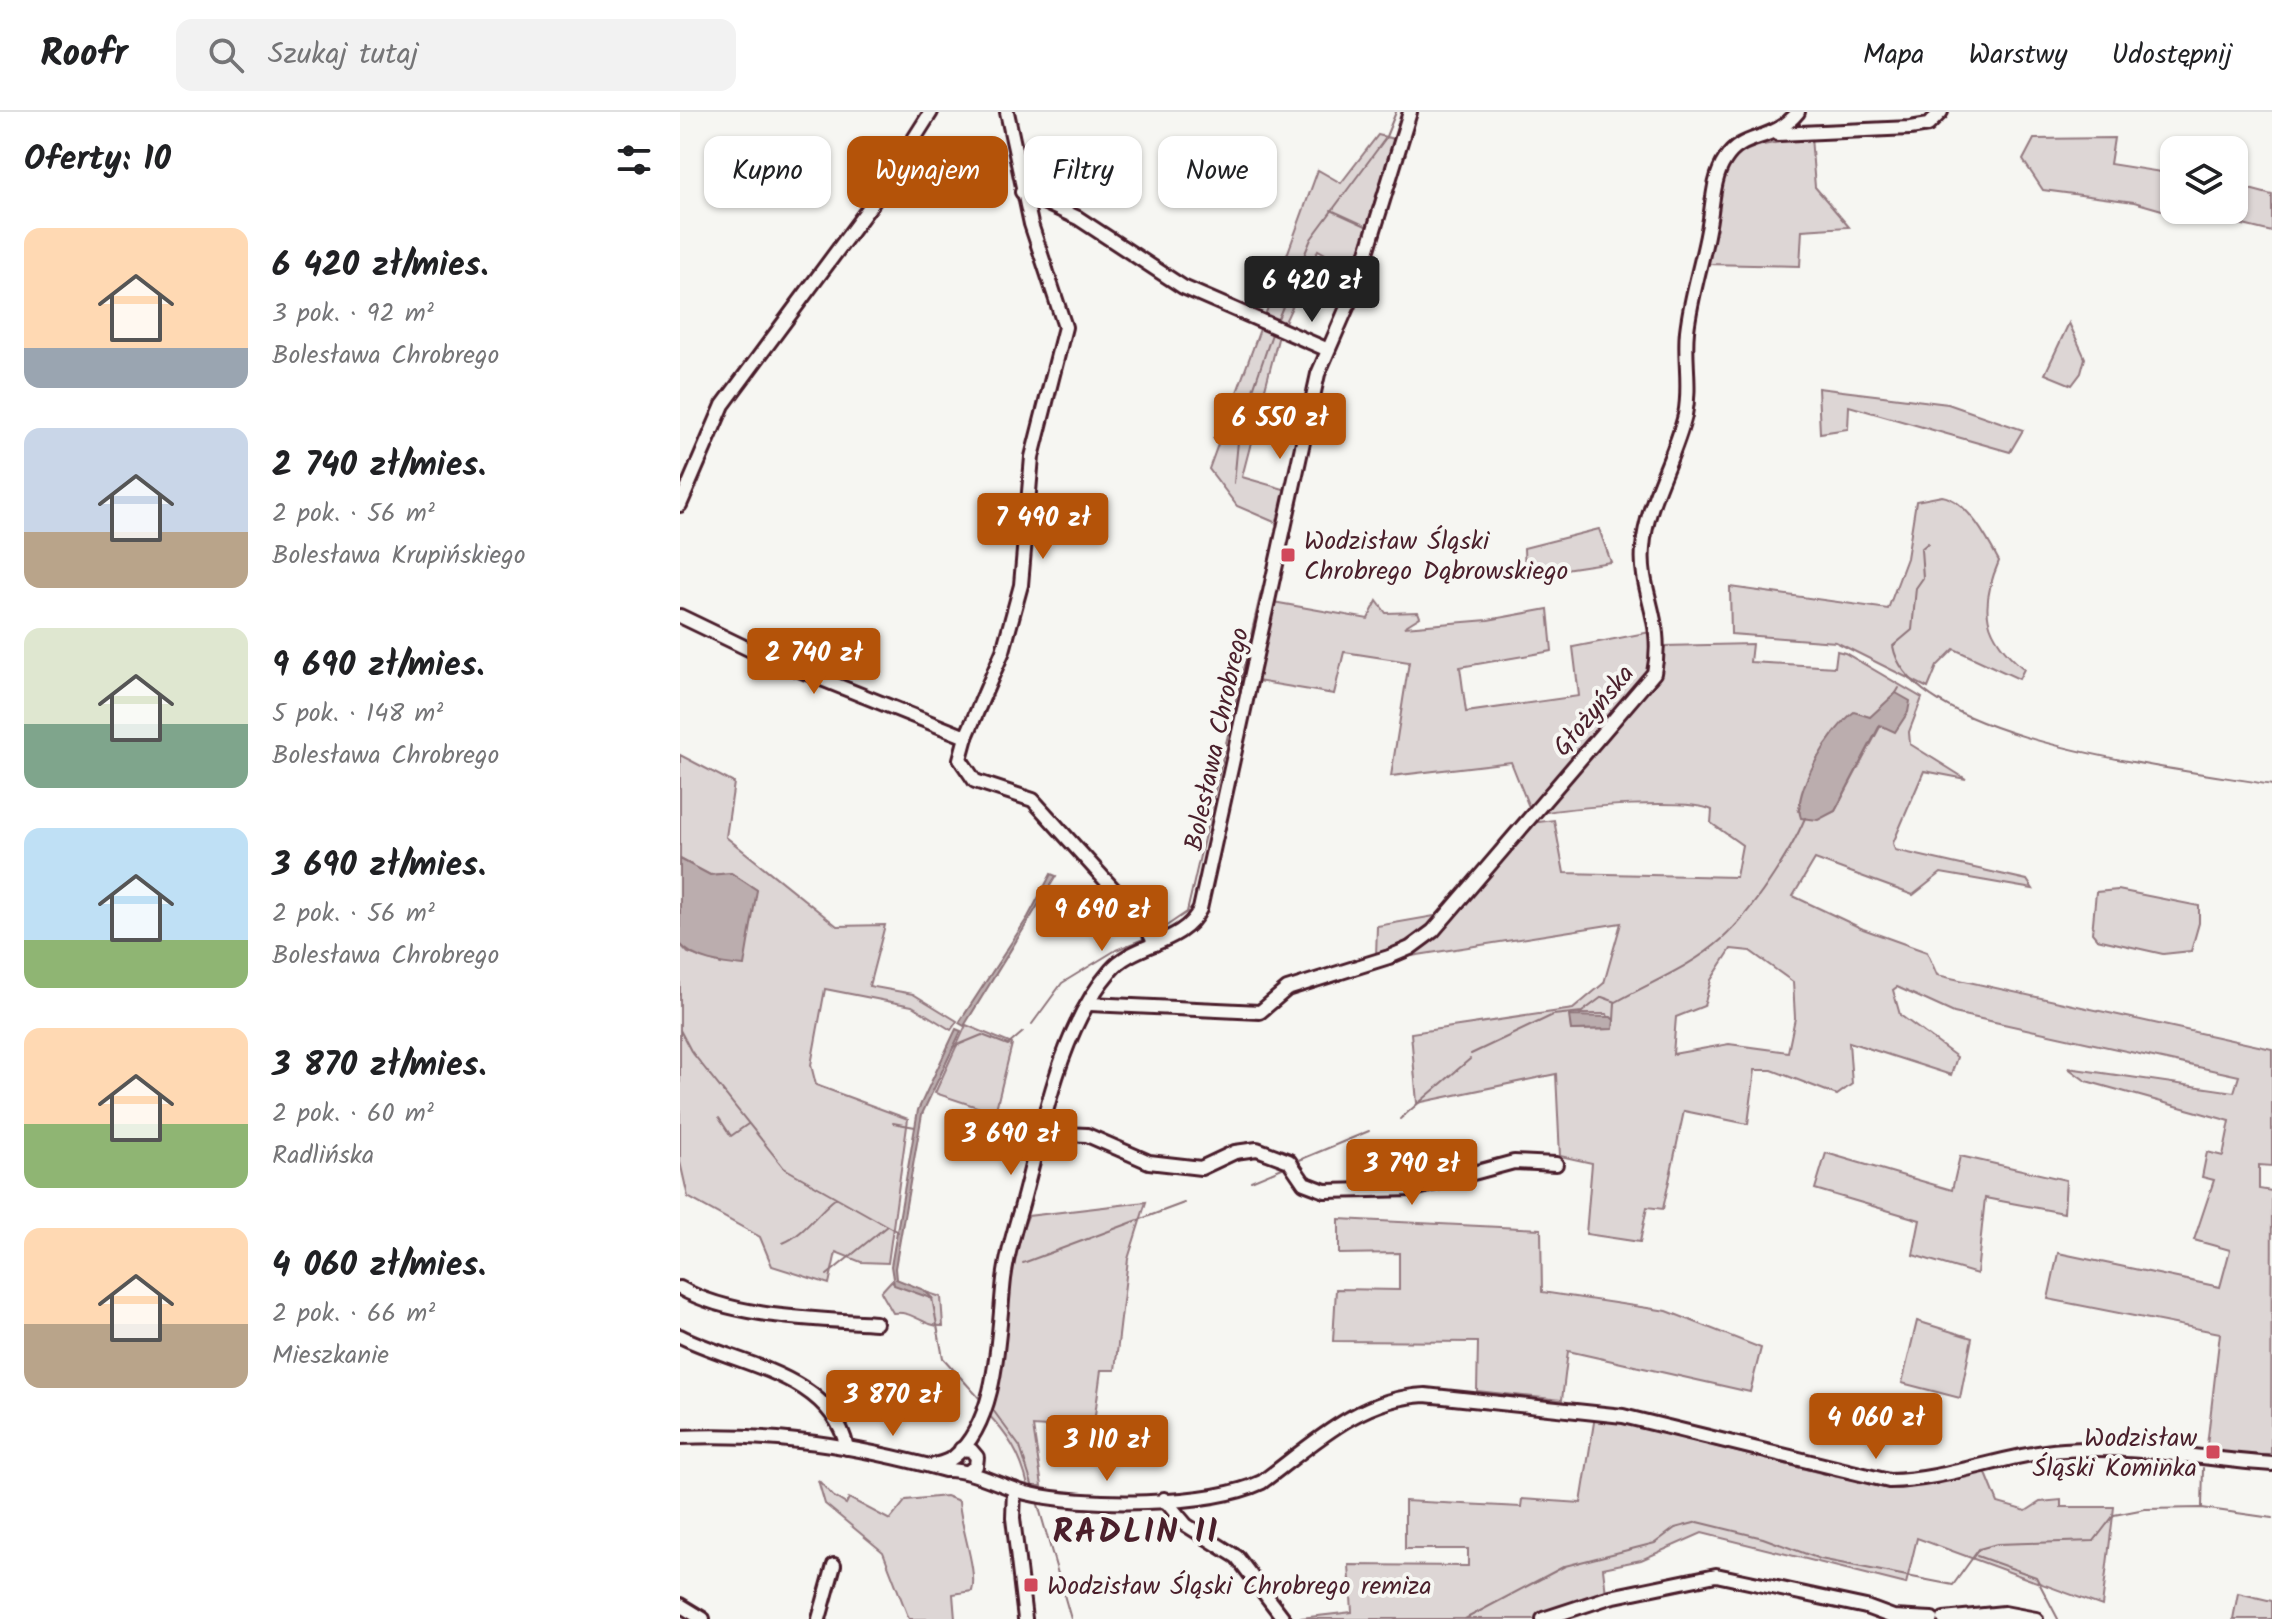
<!DOCTYPE html>
<html lang="pl">
<meta charset="utf-8">
<style>
:root{--surface:#fff;--page:#f2f2f2;--text:#202124;--muted:#757577;--line:#e0e0e0;--accent:#b45309}
body{margin:0;font-family:Kalam,sans-serif;background:var(--page);color:var(--text);height:100vh;display:flex;flex-direction:column;font-size:30px;white-space:nowrap}
*{box-sizing:border-box;margin:0}
p{font-size:26px;color:var(--muted)}
.icon{flex:none;width:44px;height:44px;fill:none;stroke:currentColor;stroke-width:2;stroke-linecap:round;stroke-linejoin:round}
.map{position:relative;flex:1;overflow:hidden}
.drawer{display:flex;flex-direction:column;background:var(--surface);width:680px}
.drawer>*{flex:none}
.top-card{position:absolute;left:24px;top:24px;width:760px;height:72px;display:flex;gap:16px}
.controls{position:absolute;left:1480px;top:24px;display:grid;gap:16px}
.controls a{display:grid;place-items:center;width:88px;height:88px;border-radius:16px;background:var(--surface);box-shadow:0 2px 6px #0004;font-size:40px}
.price{position:absolute;translate:-50% -68px;padding:0 18px;border-radius:8px;background:var(--accent);color:#fff;font-size:26px;line-height:52px;filter:drop-shadow(0 2px 4px #0008)}
.price::after{content:'';position:absolute;left:50%;top:48px;width:24px;height:18px;margin-left:-12px;background:inherit;clip-path:polygon(0 0,100% 0,50% 100%)}
.price.current{background:#222;color:#fff}
ul{padding:0;list-style:none}
li{display:flex;align-items:center;gap:24px;height:200px;padding:0 24px}
li span{display:grid;place-items:center;flex:none;width:224px;height:160px;border-radius:16px;color:#555}
li>.icon{margin-inline-start:auto}
span .icon{width:96px;height:96px;fill:#fffc;stroke-width:1}
li b{font-size:34px}
h2{display:flex;justify-content:space-between;align-items:center;height:96px;padding:0 24px;font-size:34px}
.pill{padding:0 28px;border-radius:16px;background:var(--surface);box-shadow:0 2px 6px #0004;font-size:28px;line-height:72px}
.pill.current{background:var(--accent);color:#fff}
header{display:flex;align-items:center;gap:48px;box-sizing:border-box;height:112px;padding:0 40px;background:var(--surface);border-bottom:2px solid var(--line)}
header strong{font-size:38px}
nav{display:flex;gap:44px;margin-inline-start:auto;font-size:28px}
.search{width:560px;height:72px;background:var(--page);display:flex;align-items:center;gap:20px;box-sizing:border-box;padding:0 28px;border-radius:16px;color:var(--muted);font-size:30px}
main{display:flex;flex:1;min-height:0}
.map>svg:first-child{display:block}
.green{fill:#ddd6d5;stroke:#947a80;stroke-width:2;fill-rule:evenodd}
.water{fill:#bbadae;stroke:#8e747a;stroke-width:2}
.lines{fill:none;stroke-linecap:round;stroke-linejoin:round}
.stream{stroke:#8e747a;stroke-width:2}
.minor-casing{stroke:#4a1f2b;stroke-width:18}
.minor{stroke:#f6f6f2;stroke-width:12}
.poi-dot{fill:#d1495b;stroke:#f6f6f2;stroke-width:3}
.labels{text-anchor:middle;stroke-width:8;stroke-linejoin:round;paint-order:stroke}
.poi-label{font-size:26px;fill:#4a1f2b;stroke:#f6f6f2;text-anchor:start}
.street-label{font-size:26px;fill:#4a1f2b;stroke:#f6f6f2}
.district-label{font-size:34px;font-weight:bold;letter-spacing:2px;fill:#4a1f2b;stroke:#f6f6f2}
</style>
<header>
<strong>Roofr</strong>
<div class="search"><svg class="icon" aria-label="search" viewBox="0 0 24 24"><circle cx="10" cy="10" r="6"/><path d="M15 15l6 6"/></svg>Szukaj tutaj</div>
<nav><a>Mapa</a><a>Warstwy</a><a>Udostępnij</a></nav>
</header>
<main>
<section class="drawer">
<h2>Oferty: 10<svg class="icon" aria-label="filters" viewBox="0 0 24 24"><path d="M4 7h16M4 17h16"/><circle cx="9" cy="7" r="2"/><circle cx="15" cy="17" r="2"/></svg></h2>
<ul>
<li><span style="background:linear-gradient(#ffd9b3 75%,#9aa5b1 0)"><svg class="icon" aria-label="home" viewBox="0 0 24 24"><path d="M3 11l9-7 9 7M6 9v11h12V9"/></svg></span><div><b>6 420 zł/mies.</b><p>3 pok. · 92 m²</p><p>Bolesława Chrobrego</p></div></li>
<li><span style="background:linear-gradient(#c9d6e8 65%,#b9a48a 0)"><svg class="icon" aria-label="home" viewBox="0 0 24 24"><path d="M3 11l9-7 9 7M6 9v11h12V9"/></svg></span><div><b>2 740 zł/mies.</b><p>2 pok. · 56 m²</p><p>Bolesława Krupińskiego</p></div></li>
<li><span style="background:linear-gradient(#dfe7d0 60%,#7fa58c 0)"><svg class="icon" aria-label="home" viewBox="0 0 24 24"><path d="M3 11l9-7 9 7M6 9v11h12V9"/></svg></span><div><b>9 690 zł/mies.</b><p>5 pok. · 148 m²</p><p>Bolesława Chrobrego</p></div></li>
<li><span style="background:linear-gradient(#bfe0f5 70%,#8fb573 0)"><svg class="icon" aria-label="home" viewBox="0 0 24 24"><path d="M3 11l9-7 9 7M6 9v11h12V9"/></svg></span><div><b>3 690 zł/mies.</b><p>2 pok. · 56 m²</p><p>Bolesława Chrobrego</p></div></li>
<li><span style="background:linear-gradient(#ffd9b3 60%,#8fb573 0)"><svg class="icon" aria-label="home" viewBox="0 0 24 24"><path d="M3 11l9-7 9 7M6 9v11h12V9"/></svg></span><div><b>3 870 zł/mies.</b><p>2 pok. · 60 m²</p><p>Radlińska</p></div></li>
<li><span style="background:linear-gradient(#ffd9b3 60%,#b9a48a 0)"><svg class="icon" aria-label="home" viewBox="0 0 24 24"><path d="M3 11l9-7 9 7M6 9v11h12V9"/></svg></span><div><b>4 060 zł/mies.</b><p>2 pok. · 66 m²</p><p>Mieszkanie</p></div></li>
</ul>
</section>
<div class="map">
<svg width="1592" height="1507" viewBox="0 0 1592 1507">
<rect width="100%" height="100%" fill="#f6f6f2"/>
<filter id="ink" filterUnits="userSpaceOnUse"><feTurbulence type="fractalNoise" baseFrequency=".0125" numOctaves="2"/><feDisplacementMap in="SourceGraphic" scale="16" xChannelSelector="R" yChannelSelector="G"/><feConvolveMatrix kernelMatrix="1 2 1 2 8 2 1 2 1" color-interpolation-filters="sRGB"/></filter>
<g filter="url(#ink)">
<g class="green">
<polygon points="698,23 714,27 673,158 638,138 599,223 562,365 607,378 599,412 557,394 529,357 638,58 661,71"/>
<polygon points="1131,25 1135,75 1169,115 1122,118 1120,154 1025,152 1046,54 1064,36"/>
<polygon points="1434,26 1430,52 1494,62 1494,98 1515,98 1510,106 1454,90 1363,78 1343,48 1354,27"/>
<polygon points="1554,73 1592,83 1592,120 1530,105 1532,98 1554,98"/>
<polygon points="1389,211 1405,246 1401,261 1392,273 1365,262"/>
<polygon points="1138,276 1268,292 1343,318 1330,340 1169,294 1168,317 1140,321"/>
<path d="M1262 384C1287 388 1308 428 1319 449 1299 496 1303 523 1344 557L1339 567 1274 537 1257 554 1248 576 1156 530 1051 522 1050 475 1208 497 1227 446 1236 389Z"/>
<polygon points="919,417 931,450 845,463 844,436"/>
<polygon points="697,489 706,501 738,500 740,505 724,515 808,508 868,497 872,539 780,555 786,600 899,584 893,535 970,520 975,526 964,568 851,700 831,650 711,664 729,550 664,540 654,582 577,569 593,490 688,507"/>
<path d="M1072 532 1070 550 1155 555 1157 539 1165 541 1242 586 1229 620 1230 632 1286 667 1244 659 1213 731 1215 738 1347 768 1353 777 1261 761 1233 783 1135 747 1113 784 1183 817 1247 840 1257 863 1592 937V1054L1579 1053V1077L1592 1079 1591 1343 1526 1342 1540 1221 1368 1187 1378 1141 1540 1175 1550 1138 1514 1128 1534 1068 1522 1065 1527 1040 1543 1044 1550 1009 1406 969 1388 956 1554 980 1559 964 1274 901 1217 875 1213 878 1220 903 1277 945 1271 963 1169 930 1172 972 1157 983 1092 958H1075L1068 1012 1004 999 983 1097 967 1095 960 1130 906 1122 912 1051 880 1044 876 962 737 991 731 921 893 897 924 871 941 811 725 845 760 819 851 711 874 708 884 761 1056 765 1062 733 1031 711 1032 698C1008 686 897 695 867 700L861 698 979 561 984 534ZM1189 605 1201 613 1155 699 1138 707 1118 699 1137 646ZM1051 837 1070 839 1113 870 1115 906 1108 940 1049 932 993 942 996 905 1024 894 1031 868ZM890 902H927L931 917 891 918Z"/>
<polygon points="0,643 54,671 46,725 157,814 205,813 189,874 233,882 277,909 271,918 232,894 145,877 131,953 136,973 228,1007 208,1151 181,1150 156,1140 149,1172 92,1154 80,1125 8,1085 0,1050 0,832 8,841 41,852 77,778 51,761 30,763 0,747"/>
<polygon points="1438,778 1519,794 1519,811 1511,839 1483,842 1417,827 1412,821 1416,780"/>
<polygon points="760,803 741,822 696,844 697,814"/>
<polygon points="286,913 332,932 315,1001 255,981"/>
<polygon points="1146,1041 1272,1078 1280,1044 1386,1068 1384,1101 1305,1086 1297,1162 1233,1143 1240,1108 1135,1077"/>
<path d="M466 1090 448 1147 435 1258H421L413 1318 353 1314 362 1374H348C341 1343 328 1323 306 1300L320 1252 335 1139 348 1104Z"/>
<polygon points="659,1107 861,1117 862,1180 987,1199 1081,1236 1070,1280 888,1239 882,1288 797,1279 798,1230 653,1229 656,1177 719,1178 719,1141 659,1142"/>
<path d="M211 1169 261 1185 263 1214C244 1215 233 1198 213 1201L201 1180Z"/>
<polygon points="1237,1209 1292,1226 1280,1286 1222,1271"/>
<polygon points="915,1304 1157,1365 1216,1375 1305,1359 1318,1391 1346,1399 1360,1390 1381,1388 1381,1395 1434,1395 1422,1494 1237,1426 1226,1472 1022,1421 961,1448 923,1456 926,1482 876,1507 612,1507 672,1500 669,1453 788,1454 788,1437 725,1437 725,1389 841,1395 842,1387 901,1391"/>
<path d="M138 1368 153 1384 166 1392 169 1386 210 1408 226 1388 266 1384 279 1389C280 1414 298 1459 292 1479L273 1482 275 1507H229L203 1440 145 1392Z"/>
<polygon points="1558,1481 1592,1489 1592,1507 1553,1507"/>
</g>
<g class="water">
<path d="M1216 581 1230 589 1228 600 1215 620 1200 613 1155 699 1138 708 1121 706C1111 680 1153 615 1174 600L1190 605Z"/>
<path d="M0 747 30 763 51 761 77 778 64 854C41 852 15 849 0 832Z"/>
<polygon points="371,762 376,764 284,914 279,911 348,805"/>
<polygon points="889,904 931,905 934,908 933,917 891,918"/>
<polygon points="276,917 281,919 242,1002 215,1156 216,1167 244,1178 253,1187 214,1173 211,1154 238,998"/>
</g>
<g class="lines">
<g class="stream">
<polyline points="651,98 686,114"/>
<polyline points="597,209 631,127 705,27 716,0"/>
<polyline points="533,326 556,329"/>
<polyline points="554,371 559,319 593,219"/>
<path d="M1248 431 1241 437 1243 466 1236 476 1232 518 1213 534C1230 630 1510 658 1592 673"/>
<polyline points="1216,581 1219,576"/>
<polyline points="476,821 507,800 581,480"/>
<polyline points="934,908 935,891"/>
<polyline points="352,912 382,871 436,838 466,826"/>
<polyline points="0,918 11,939 104,1056 218,1120"/>
<polyline points="273,935 302,923 328,933 343,920"/>
<path d="M791 942 873 903 902 900 922 885 936 890C971 870 1011 855 1042 827 1071 801 1110 742 1125 706"/>
<polyline points="39,1006 51,1024 68,1012"/>
<polyline points="720,1007 790,947"/>
<polyline points="213,1011 235,1015"/>
<polyline points="617,1049 689,1019"/>
<polyline points="571,1069 607,1054"/>
<path d="M103 1131C124 1123 137 1100 156 1086"/>
<polyline points="343,1151 504,1091"/>
<polyline points="147,1163 207,1114"/>
<polyline points="252,1186 263,1246 301,1288"/>
<polyline points="310,1294 340,1335 354,1379"/>
<polyline points="357,1389 391,1507"/>
<polyline points="1522,1395 1523,1356"/>
<polyline points="1297,1444 1356,1465 1378,1507"/>
<polyline points="785,1507 885,1454 975,1431 995,1416 1018,1410 1083,1426 1140,1447 1273,1473 1299,1437 1317,1432 1414,1429 1434,1403 1465,1397 1522,1396 1592,1406"/>
</g>
<g class="minor-casing">
<g id="minor">
<polyline points="327,0 351,112 385,215 352,345 341,473 323,539 286,625 280,647 295,669 353,688 465,812 475,832"/>
<polyline points="1098,22 1230,16 1248,13 1261,0"/>
<polyline points="342,80 398,106 503,175 646,237"/>
<polyline points="0,393 43,293 197,85 251,0"/>
<polyline points="0,504 79,542 286,625"/>
<path d="M410 892 580 900 607 877 709 845 730 836 753 819 974 561C985 508 959 481 963 436 966 390 995 347 1005 303 1011 274 1004 247 1007 219 1011 183 1022 152 1028 118 1033 96 1032 67 1045 48 1063 19 1092 32 1118 0"/>
<polyline points="361,1021 407,1023 469,1050 521,1056 555,1040 577,1037 609,1049 624,1071 645,1079 734,1077 834,1050 876,1052"/>
<path d="M0 1176C52 1206 138 1207 196 1211"/>
<path d="M0 1224C56 1253 151 1261 167 1336"/>
<path d="M0 1325C96 1321 172 1333 265 1358 293 1357 319 1374 346 1381 403 1395 529 1395 582 1370 632 1333 679 1286 745 1283L943 1304 1209 1369C1269 1368 1324 1342 1384 1338 1452 1333 1524 1347 1592 1352"/>
<polyline points="281,1337 291,1338 297,1345 296,1354 288,1360"/>
<path d="M251 1354C257 1352 268 1350 274 1345 319 1309 318 1220 324 1167 327 1143 334 1119 341 1096 362 1020 378 919 431 858 455 830 503 833 520 797L638 262 678 170 730 0"/>
<polyline points="334,1377 333,1406 345,1507"/>
<polyline points="484,1387 506,1413 557,1445 604,1507"/>
<polyline points="0,1493 23,1507"/>
<polyline points="139,1507 154,1453"/>
<polyline points="863,1507 930,1485 1036,1463 1186,1495 1213,1505 1252,1507"/>
<polyline points="1264,1507 1324,1501 1356,1507"/>
</g>
</g>
<use href="#minor" class="minor"/>
</g>
</g>
<g class="poi-dot">
<rect x="600" y="435" width="16" height="16" rx="4"/>
<rect x="1525" y="1332" width="16" height="16" rx="4"/>
<rect x="343" y="1465" width="16" height="16" rx="4"/>
</g>
<g class="labels">
<g class="poi-label">
<text x="624" y="437">Wodzisław Śląski<tspan x="624" dy="30">Chrobrego Dąbrowskiego</tspan></text>
<text x="1517" y="1334" text-anchor="end">Wodzisław<tspan x="1517" dy="30">Śląski Kominka</tspan></text>
<text x="367" y="1482">Wodzisław Śląski Chrobrego remiza</text>
</g>
<g class="street-label">
<text transform="translate(913 598) rotate(-50)" y="9">Głożyńska</text>
<text transform="translate(536 627) rotate(-78)" y="9">Bolesława Chrobrego</text>
</g>
<g class="district-label">
<text x="456" y="1430">RADLIN II</text>
</g>
</g>
</svg>
<div class="controls">
<a><svg class="icon" aria-label="layers" viewBox="0 0 24 24"><path d="M12 4l9 5-9 5-9-5zM3 14l9 5 9-5"/></svg></a>
</div>
<b class="price current" style="left:632px;top:212px">6 420 zł</b>
<b class="price" style="left:600px;top:349px">6 550 zł</b>
<b class="price" style="left:363px;top:449px">7 490 zł</b>
<b class="price" style="left:134px;top:584px">2 740 zł</b>
<b class="price" style="left:422px;top:841px">9 690 zł</b>
<b class="price" style="left:331px;top:1065px">3 690 zł</b>
<b class="price" style="left:732px;top:1095px">3 790 zł</b>
<b class="price" style="left:213px;top:1326px">3 870 zł</b>
<b class="price" style="left:1196px;top:1349px">4 060 zł</b>
<b class="price" style="left:427px;top:1371px">3 110 zł</b>
<div class="top-card">
<a class="pill">Kupno</a>
<a class="pill current">Wynajem</a>
<a class="pill">Filtry</a>
<a class="pill">Nowe</a>
</div>
</div>
</main>
